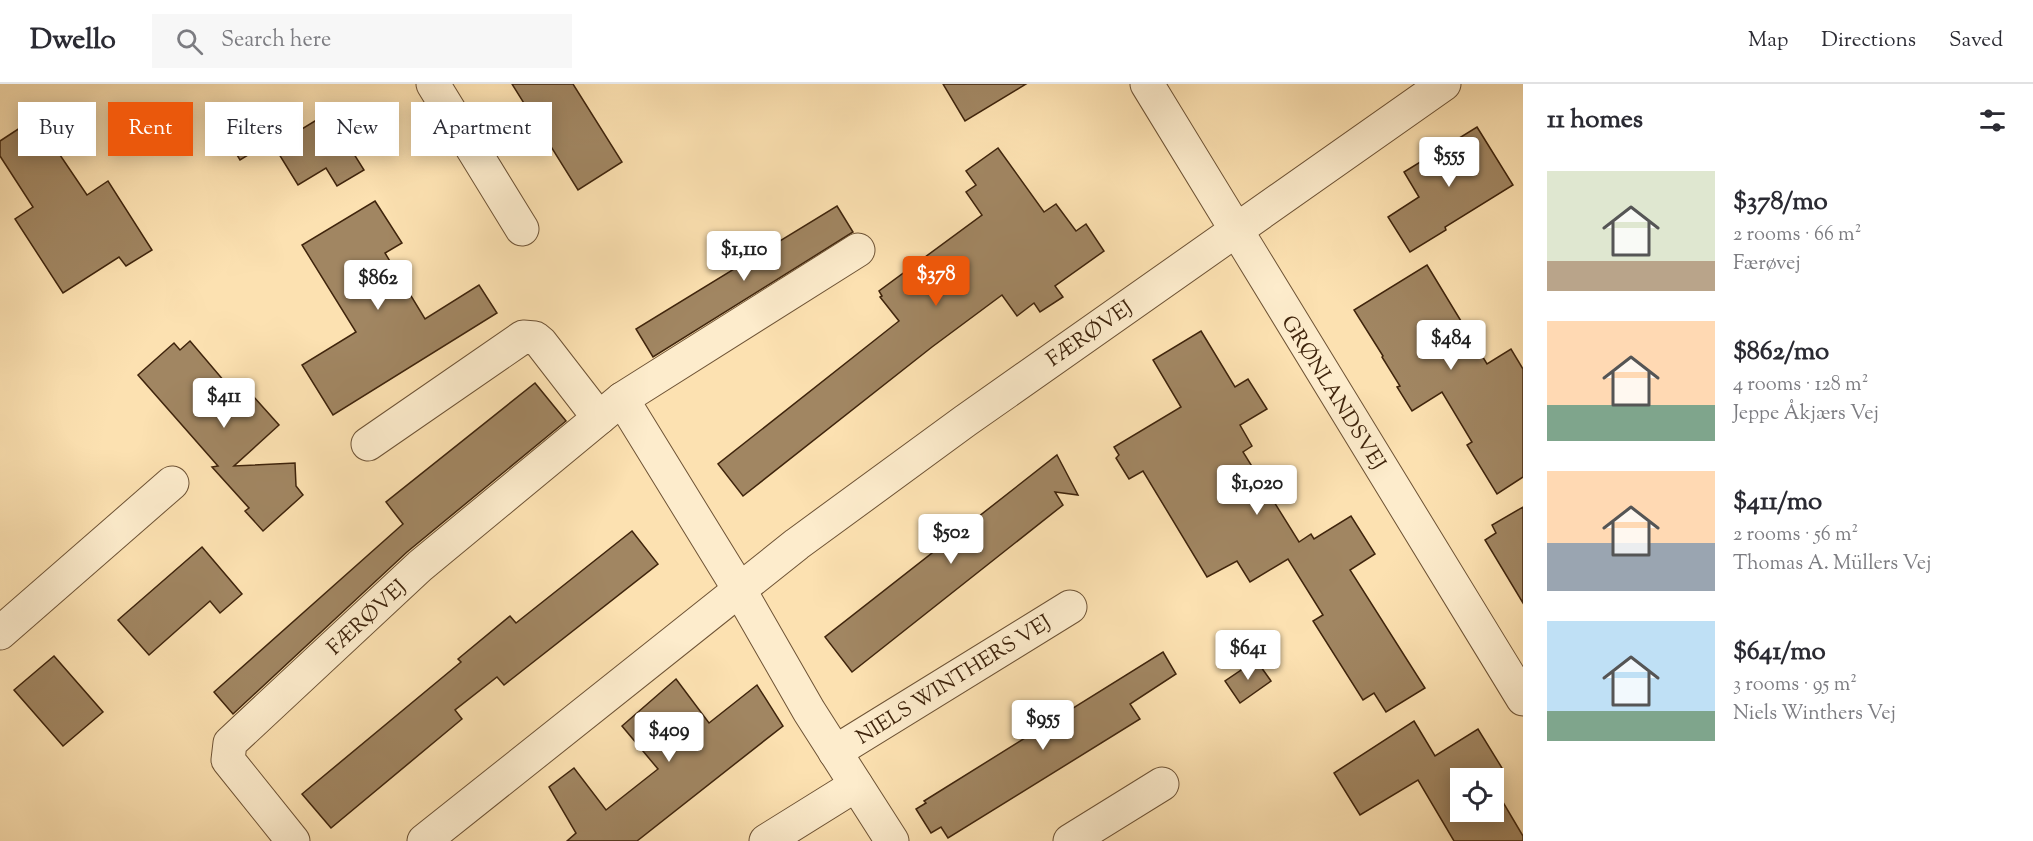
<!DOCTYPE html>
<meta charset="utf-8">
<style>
:root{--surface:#fff;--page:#f7f7f7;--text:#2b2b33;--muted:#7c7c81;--line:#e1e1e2;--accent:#ea580c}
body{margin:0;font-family:"Sorts Mill Goudy",serif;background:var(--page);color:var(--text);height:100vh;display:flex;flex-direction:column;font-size:22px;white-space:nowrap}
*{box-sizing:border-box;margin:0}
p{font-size:20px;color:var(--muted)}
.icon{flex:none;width:33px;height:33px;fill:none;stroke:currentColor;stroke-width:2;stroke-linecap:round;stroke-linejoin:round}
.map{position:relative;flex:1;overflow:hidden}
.drawer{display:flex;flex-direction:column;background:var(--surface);width:510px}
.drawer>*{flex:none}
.hud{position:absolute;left:18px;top:18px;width:570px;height:54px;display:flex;gap:12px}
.fabs{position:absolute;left:1450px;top:684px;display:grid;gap:12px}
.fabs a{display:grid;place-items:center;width:54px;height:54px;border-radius:0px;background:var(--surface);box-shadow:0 3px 15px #0003;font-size:30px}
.price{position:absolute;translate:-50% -51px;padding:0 14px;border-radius:6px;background:#fff;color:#222;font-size:20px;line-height:39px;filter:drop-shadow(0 2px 3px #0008)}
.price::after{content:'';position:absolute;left:50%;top:36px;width:18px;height:14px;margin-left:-9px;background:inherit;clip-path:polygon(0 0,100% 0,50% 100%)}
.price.selected{background:var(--accent);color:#fff}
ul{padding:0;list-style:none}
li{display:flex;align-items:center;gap:18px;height:150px;padding:0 24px}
li span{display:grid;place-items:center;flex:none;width:168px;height:120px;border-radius:0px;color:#555}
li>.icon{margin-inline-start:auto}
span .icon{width:72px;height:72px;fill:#fffc;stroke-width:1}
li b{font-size:26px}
h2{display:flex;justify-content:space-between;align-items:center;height:72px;padding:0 24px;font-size:26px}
.pill{padding:0 21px;border-radius:0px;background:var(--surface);box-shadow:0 3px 15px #0003;font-size:21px;line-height:54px}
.pill.selected{background:var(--accent);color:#fff}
header{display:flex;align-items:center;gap:36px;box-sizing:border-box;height:84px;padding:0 30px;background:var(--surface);border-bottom:2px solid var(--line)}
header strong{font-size:28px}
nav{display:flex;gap:33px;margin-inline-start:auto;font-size:21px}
.search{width:420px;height:54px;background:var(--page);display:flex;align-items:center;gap:15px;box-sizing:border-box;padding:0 21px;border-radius:0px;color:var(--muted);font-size:22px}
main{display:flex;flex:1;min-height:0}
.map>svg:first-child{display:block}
.building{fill:#a18662;stroke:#3f240c;stroke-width:1.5}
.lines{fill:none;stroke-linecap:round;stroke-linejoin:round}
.minor-casing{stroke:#6e5335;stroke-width:35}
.minor{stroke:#fdeccc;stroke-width:33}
.labels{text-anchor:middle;stroke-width:4.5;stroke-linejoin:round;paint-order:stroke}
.street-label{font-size:21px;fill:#3f240c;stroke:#fdeccc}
</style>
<header>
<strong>Dwello</strong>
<div class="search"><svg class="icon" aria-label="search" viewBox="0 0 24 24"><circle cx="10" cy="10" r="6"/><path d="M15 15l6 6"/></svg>Search here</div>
<nav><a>Map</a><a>Directions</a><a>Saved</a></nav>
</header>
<main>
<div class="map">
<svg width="1523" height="757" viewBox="0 0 1523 757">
<rect width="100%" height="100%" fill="#fce1b1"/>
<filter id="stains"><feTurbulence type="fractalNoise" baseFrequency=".00333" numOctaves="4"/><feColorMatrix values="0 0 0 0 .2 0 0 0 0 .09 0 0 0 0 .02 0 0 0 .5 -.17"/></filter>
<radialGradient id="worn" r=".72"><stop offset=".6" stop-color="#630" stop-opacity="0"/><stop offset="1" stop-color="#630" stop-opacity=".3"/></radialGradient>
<g class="building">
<polygon points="512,0 573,0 622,78 578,106"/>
<polygon points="943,0 1026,0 965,37"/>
<polygon points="341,21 365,59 352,67 364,86 337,102 326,84 298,101 274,62"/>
<polygon points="258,26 276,54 240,76 221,44 241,32"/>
<polygon points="35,34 87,111 108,97 152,166 126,182 119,173 63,209 15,135 33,123 0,72 0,57"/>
<polygon points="1477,43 1513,101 1445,143 1446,146 1410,168 1388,133 1419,113 1404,88"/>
<polygon points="998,64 1044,128 1056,120 1076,147 1086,140 1104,167 1055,202 1063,213 1040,228 1034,219 1017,232 1002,211 932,263 743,412 718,380 899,237 880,213 882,212 879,207 982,131 966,108 976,101 966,87"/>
<polygon points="375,117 402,159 385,169 425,235 479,201 497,229 333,331 302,281 356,248 302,161"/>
<polygon points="837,122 853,148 653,273 636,245"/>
<polygon points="1427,181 1487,280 1511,265 1523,285 1523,393 1497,410 1467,361 1472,358 1442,308 1412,327 1397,303 1400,302 1382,273 1383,272 1354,226"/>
<polygon points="1201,247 1235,303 1248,295 1267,325 1240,341 1252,362 1243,368 1299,458 1311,450 1314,455 1351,432 1375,470 1350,486 1425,604 1386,628 1374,609 1363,616 1313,537 1323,531 1288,475 1250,498 1237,477 1207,493 1143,387 1129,395 1116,374 1119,371 1114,363 1181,323 1153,276"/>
<polygon points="190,257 236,311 245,303 279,341 234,382 295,379 296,402 303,411 263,447 245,427 249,424 212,383 218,382 138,291 174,259 180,266"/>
<polygon points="535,299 566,337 407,468 233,630 214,608 403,440 386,418"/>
<polygon points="1057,371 1078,411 1055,408 1063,421 852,588 825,553"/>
<polygon points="1523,423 1523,519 1485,456 1496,449 1492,441"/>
<polygon points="632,447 658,480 504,601 497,593 455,626 462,635 331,744 302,710 461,578 458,575 510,532 516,539"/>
<polygon points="202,463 242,510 220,529 210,517 149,571 118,536"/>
<polygon points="1163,568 1176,590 1130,620 1140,635 948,754 941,743 931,749 916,725 926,719 924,717"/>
<polygon points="54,572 103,628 63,662 14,606"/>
<polygon points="1256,576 1271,597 1240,619 1225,597"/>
<polygon points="676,595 709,639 757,601 783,642 637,757 567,757 576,749 549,703 574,684 606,726 658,685 622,642"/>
<polygon points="1414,637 1435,672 1478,645 1502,684 1488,693 1489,694 1461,694 1461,728 1494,728 1494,703 1523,752 1523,757 1454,757 1418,696 1360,731 1334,689"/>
</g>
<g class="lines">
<g class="minor-casing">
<g id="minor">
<polyline points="433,0 522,145"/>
<polyline points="1147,0 1523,615"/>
<polyline points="858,166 622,315 739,505 809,627 892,757"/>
<polyline points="368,360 523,253 535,254 541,259 599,334"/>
<polyline points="0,549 172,399"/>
<polyline points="835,668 1070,523"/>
<polyline points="293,757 228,676 230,659 420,482 622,315"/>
<polyline points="424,757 797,460 965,337 1444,0"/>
<polyline points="766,757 856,701"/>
<polyline points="1070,757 1162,700"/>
</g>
</g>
<use href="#minor" class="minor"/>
</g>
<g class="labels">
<g class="street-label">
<text transform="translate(1089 249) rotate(-35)" y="7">FÆRØVEJ</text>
<text transform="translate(1334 308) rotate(58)" y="7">GRØNLANDSVEJ</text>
<text transform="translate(366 533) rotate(-43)" y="7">FÆRØVEJ</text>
<text transform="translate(953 595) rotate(-32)" y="7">NIELS WINTHERS VEJ</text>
</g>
</g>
<rect width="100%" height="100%" filter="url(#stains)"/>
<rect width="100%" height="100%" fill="url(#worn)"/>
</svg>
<div class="fabs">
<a><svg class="icon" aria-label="locate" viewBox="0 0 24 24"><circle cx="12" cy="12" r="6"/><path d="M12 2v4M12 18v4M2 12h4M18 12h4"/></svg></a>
</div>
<b class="price" style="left:1449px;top:104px">$555</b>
<b class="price" style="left:744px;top:198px">$1,110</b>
<b class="price selected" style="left:936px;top:223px">$378</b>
<b class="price" style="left:378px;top:227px">$862</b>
<b class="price" style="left:1451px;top:287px">$484</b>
<b class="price" style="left:224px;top:345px">$411</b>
<b class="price" style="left:1257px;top:432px">$1,020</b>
<b class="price" style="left:951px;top:481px">$502</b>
<b class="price" style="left:1248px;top:597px">$641</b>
<b class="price" style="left:1043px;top:667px">$955</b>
<b class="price" style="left:669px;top:679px">$409</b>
<div class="hud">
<a class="pill">Buy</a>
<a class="pill selected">Rent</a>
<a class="pill">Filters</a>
<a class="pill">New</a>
<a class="pill">Apartment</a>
</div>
</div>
<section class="drawer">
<h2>11 homes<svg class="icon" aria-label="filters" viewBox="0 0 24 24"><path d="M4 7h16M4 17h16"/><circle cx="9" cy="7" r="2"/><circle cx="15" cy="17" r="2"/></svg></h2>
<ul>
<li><span style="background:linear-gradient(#dfe7d0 75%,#b9a48a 0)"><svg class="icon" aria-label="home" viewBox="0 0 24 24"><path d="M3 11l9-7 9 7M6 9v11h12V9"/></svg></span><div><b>$378/mo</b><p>2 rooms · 66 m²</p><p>Færøvej</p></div></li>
<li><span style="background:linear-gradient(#ffd9b3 70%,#7fa58c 0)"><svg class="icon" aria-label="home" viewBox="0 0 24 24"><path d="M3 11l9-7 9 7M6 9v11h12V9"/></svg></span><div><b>$862/mo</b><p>4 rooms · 128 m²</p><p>Jeppe Åkjærs Vej</p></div></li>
<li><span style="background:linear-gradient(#ffd9b3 60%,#9aa5b1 0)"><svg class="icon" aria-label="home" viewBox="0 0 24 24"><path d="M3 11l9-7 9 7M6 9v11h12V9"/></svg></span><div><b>$411/mo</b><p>2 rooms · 56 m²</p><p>Thomas A. Müllers Vej</p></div></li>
<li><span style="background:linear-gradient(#bfe0f5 75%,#7fa58c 0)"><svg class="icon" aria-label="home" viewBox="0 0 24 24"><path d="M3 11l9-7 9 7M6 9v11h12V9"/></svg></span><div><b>$641/mo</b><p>3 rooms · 95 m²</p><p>Niels Winthers Vej</p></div></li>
</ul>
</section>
</main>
